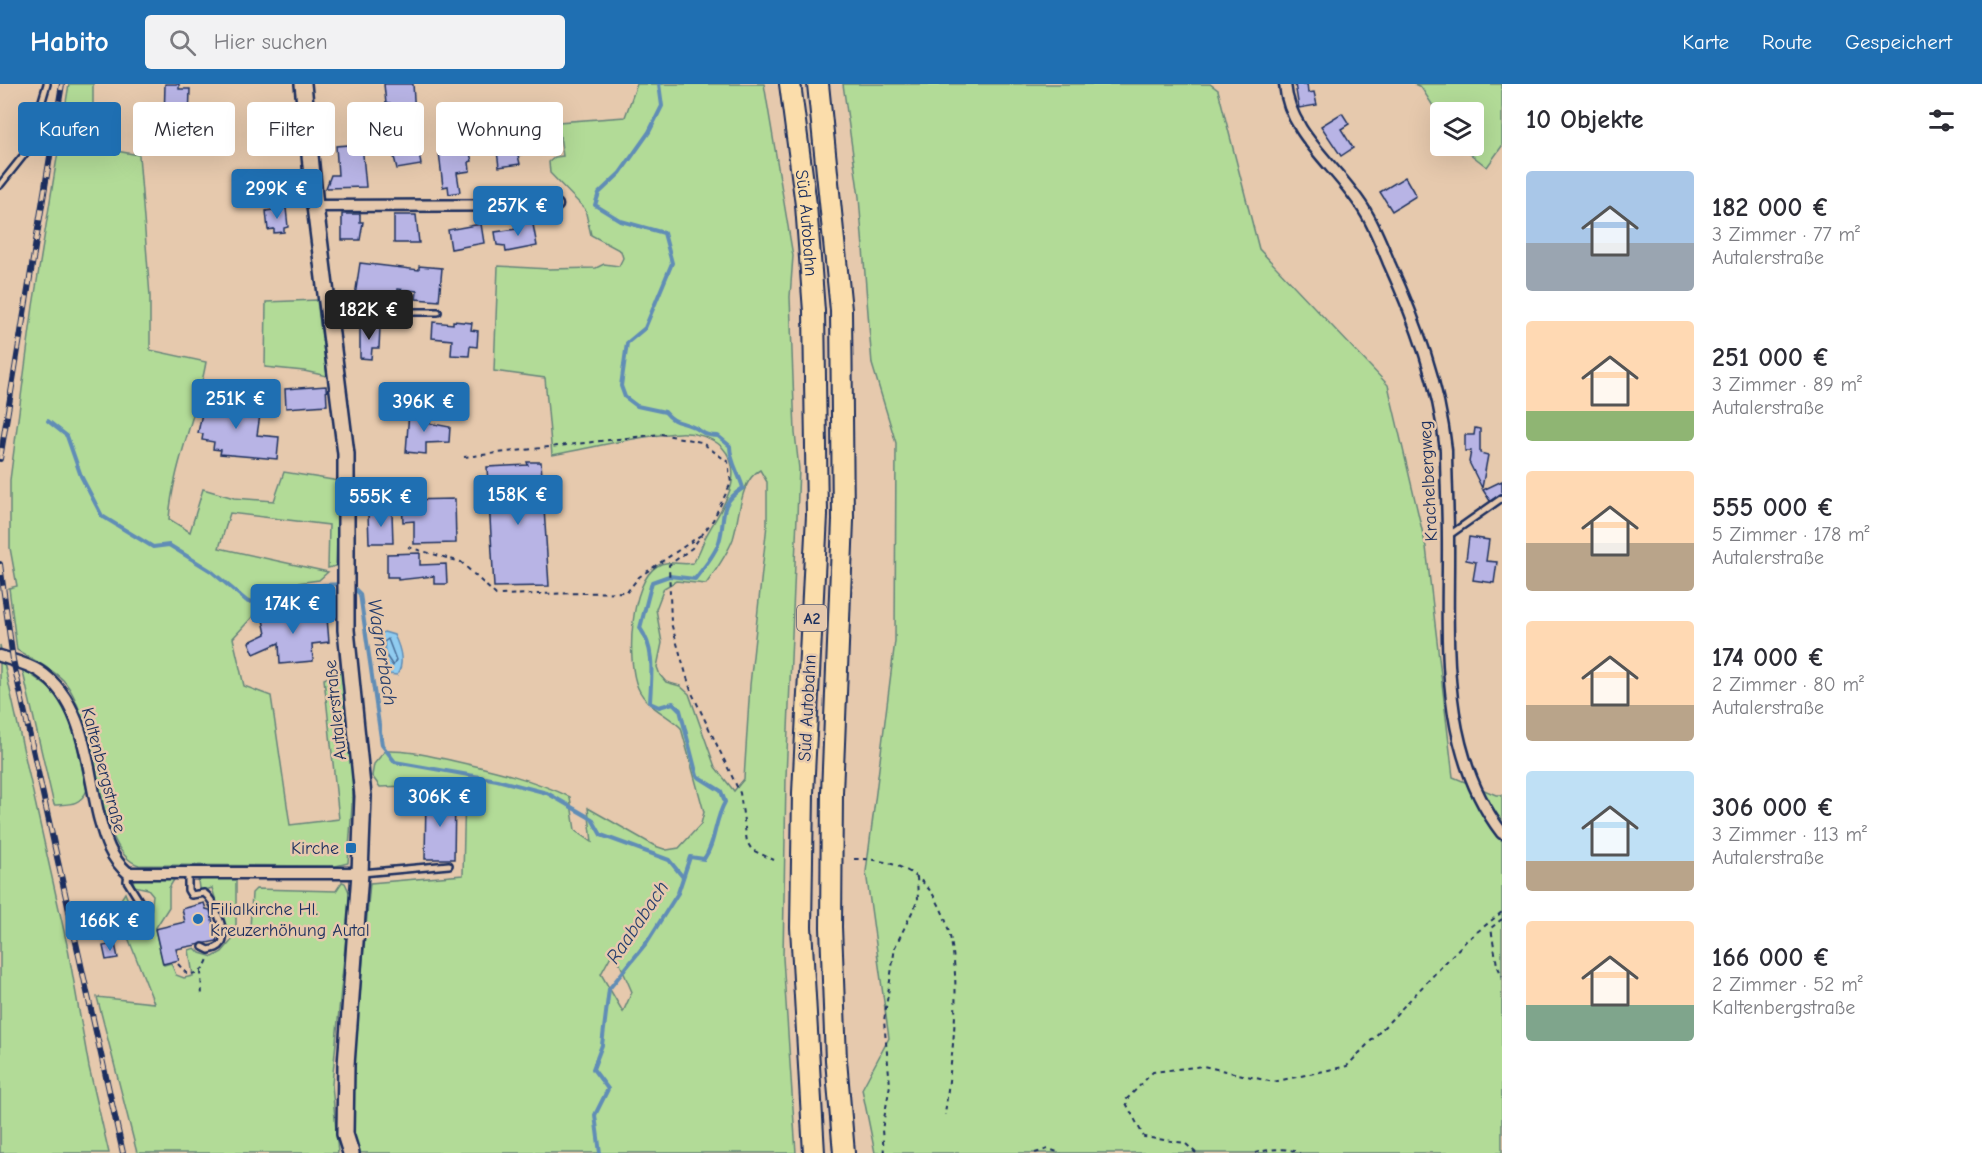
<!DOCTYPE html>
<html lang="de">
<meta charset="utf-8">
<style>
:root{--surface:#fff;--page:#f2f2f3;--text:#2b2b33;--muted:#7c7c81;--accent:#1f6fb2}
body{margin:0;font-family:"Comic Neue",sans-serif;background:var(--page);color:var(--text);height:100vh;display:flex;flex-direction:column;font-size:22px;white-space:nowrap}
*{box-sizing:border-box;margin:0}
p{font-size:20px;color:var(--muted)}
.icon{flex:none;width:33px;height:33px;fill:none;stroke:currentColor;stroke-width:2;stroke-linecap:round;stroke-linejoin:round}
.map{position:relative;flex:1;overflow:hidden}
.details{display:flex;flex-direction:column;background:var(--surface);width:480px}
.details>*{flex:none}
.top-card{position:absolute;left:18px;top:18px;width:570px;height:54px;display:flex;gap:12px}
.controls{position:absolute;left:1430px;top:18px;display:grid;gap:12px}
.controls a{display:grid;place-items:center;width:54px;height:54px;border-radius:6px;background:var(--surface);box-shadow:0 6px 24px #0002;font-size:30px}
.price{position:absolute;translate:-50% -51px;padding:0 14px;border-radius:6px;background:var(--accent);color:#fff;font-size:20px;line-height:39px;filter:drop-shadow(0 2px 3px #0008)}
.price::after{content:'';position:absolute;left:50%;top:36px;width:18px;height:14px;margin-left:-9px;background:inherit;clip-path:polygon(0 0,100% 0,50% 100%)}
.price.on{background:#222;color:#fff}
ul{padding:0;list-style:none}
li{display:flex;align-items:center;gap:18px;height:150px;padding:0 24px}
li span{display:grid;place-items:center;flex:none;width:168px;height:120px;border-radius:6px;color:#555}
li>.icon{margin-inline-start:auto}
span .icon{width:72px;height:72px;fill:#fffc;stroke-width:1}
li b{font-size:26px}
h2{display:flex;justify-content:space-between;align-items:center;height:72px;padding:0 24px;font-size:26px}
.tag{padding:0 21px;border-radius:6px;background:var(--surface);box-shadow:0 6px 24px #0002;font-size:21px;line-height:54px}
.tag.on{background:var(--accent);color:#fff}
header{display:flex;align-items:center;gap:36px;box-sizing:border-box;height:84px;padding:0 30px;background:var(--accent);color:#fff}
header strong{font-size:28px}
nav{display:flex;gap:33px;margin-inline-start:auto;font-size:21px}
.search{width:420px;height:54px;background:var(--page);display:flex;align-items:center;gap:15px;box-sizing:border-box;padding:0 21px;border-radius:6px;color:var(--muted);font-size:22px}
main{display:flex;flex:1;min-height:0}
.map>svg:first-child{display:block}
.green{fill:#b2db97;stroke:#66857a;stroke-width:1.5;fill-rule:evenodd}
.water{fill:#90ccf0;stroke:#618db6;stroke-width:1.5}
.lines{fill:none;stroke-linecap:round;stroke-linejoin:round}
.shore{stroke:#4a6e98;stroke-width:1.5}
.stream{stroke:#618db6;stroke-width:4}
.building{fill:#b8b4e5;stroke:#1b2f5e;stroke-width:1.5}
.service-casing{stroke:#1b2f5e;stroke-width:10}
.minor-casing{stroke:#1b2f5e;stroke-width:15}
.secondary-casing{stroke:#1b2f5e;stroke-width:20}
.motorway-casing{stroke:#1b2f5e;stroke-width:24}
.path{stroke:#1b2f5e;stroke-width:2;stroke-dasharray:4.5 4.5;stroke-linecap:butt}
.service{stroke:#e6c9ad;stroke-width:5}
.minor{stroke:#e6c9ad;stroke-width:10}
.secondary{stroke:#e6c9ad;stroke-width:15}
.motorway{stroke:#fbddab;stroke-width:20}
.rail-casing{stroke:#1b2f5e;stroke-width:6}
.rail{stroke:#e6c9ad;stroke-width:4;stroke-dasharray:11;stroke-linecap:butt}
.poi-dot{fill:#1f6fb2;stroke:#e6c9ad;stroke-width:2}
.labels{text-anchor:middle;stroke-width:5;stroke-linejoin:round;paint-order:stroke}
.shield{fill:#e6c9ad;stroke:#585d76;stroke-width:1.5}
.shield-label{font-size:16px;font-weight:bold;fill:#1b2f5e}
.street-label{font-size:18px;fill:#1b2f5e;stroke:#e6c9ad}
.poi-label{font-size:18px;fill:#1b2f5e;stroke:#e6c9ad;text-anchor:end}
.water-label{font-size:20px;font-style:italic;fill:#273f6d;stroke:#e6c9ad}
</style>
<header>
<strong>Habito</strong>
<div class="search"><svg class="icon" aria-label="search" viewBox="0 0 24 24"><circle cx="10" cy="10" r="6"/><path d="M15 15l6 6"/></svg>Hier suchen</div>
<nav><a>Karte</a><a>Route</a><a>Gespeichert</a></nav>
</header>
<main>
<div class="map">
<svg width="1502" height="1069" viewBox="0 0 1502 1069">
<rect width="100%" height="100%" fill="#e6c9ad"/>
<filter id="ink" filterUnits="userSpaceOnUse"><feTurbulence type="fractalNoise" baseFrequency=".0167" numOctaves="2"/><feDisplacementMap in="SourceGraphic" scale="12" xChannelSelector="R" yChannelSelector="G"/><feConvolveMatrix kernelMatrix="1 2 1 2 8 2 1 2 1" color-interpolation-filters="sRGB"/></filter>
<g filter="url(#ink)">
<g class="green">
<path d="M69 0H93V63L139 71 150 212V266L206 278C197 331 173 381 169 435L190 448 203 405 234 414 274 417 284 388 339 397 336 482 328 484 329 441 230 429 219 464 328 488 319 496 297 499 306 509 267 517 233 554 244 602 271 612 290 741 339 735 324 595 343 587 354 693 348 779 336 782 139 781C94 769 99 635 63 596 51 584 31 575 17 566L9 504 17 502 10 464V396L33 222Z"/>
<path d="M637 0H764L793 172 790 213 795 349 799 385 786 693 783 874 796 1069H359L353 1045 351 1006 370 799 463 791 465 706 435 701 380 703 372 692 374 680 385 667C409 666 431 672 454 677 494 686 532 695 570 713L575 746 592 758 588 724 655 762 667 766 679 764 701 740 704 728 681 644C667 630 647 624 638 604 626 577 630 499 657 482 668 475 681 482 693 479 699 471 701 463 705 454 719 427 749 392 722 363 712 353 693 348 679 349 641 351 591 364 552 371L545 294 494 287 498 182 549 185 596 184 604 180 619 182 623 174 621 167 591 151 585 125 550 89 549 78 555 73 563 72 558 38 625 33ZM760 386 767 398V440L750 601 744 695 734 707 715 683 689 610 680 602 666 598 660 591 657 583 662 559 656 525 664 504 676 497 706 500C716 486 727 471 733 455 740 434 739 397 760 386ZM614 866 632 908 623 928 601 890Z"/>
<polygon points="843,0 1210,0 1218,6 1259,165 1388,301 1426,463 1453,693 1496,711 1502,711 1502,1069 875,1069 862,1005 889,954 866,788 895,557 896,359 872,280 859,113"/>
<polygon points="1414,0 1502,0 1502,62 1487,83 1460,62 1473,62 1473,28 1440,28 1440,33 1421,3"/>
<polygon points="317,216 327,292 304,287 265,283 266,218"/>
<polygon points="0,561 68,865 89,983 109,1069 0,1069"/>
<path d="M22 584C30 590 53 606 59 612 76 632 79 679 87 706 80 722 69 720 54 721Z"/>
<polygon points="133,794 175,794 169,804 169,823 155,845 164,881 171,879 176,891 184,894 193,892 189,866 195,864 200,869 213,873 222,868 238,849 250,846 252,809 256,805 336,807 342,798 345,799 350,810 332,1000 338,1069 137,1069 97,913 154,919 116,823 125,809 137,839 145,841 150,837 153,811 148,805 134,802"/>
<polygon points="202,795 236,795 236,847 227,853 212,804 203,807 199,804 198,797"/>
</g>
<path class="water" d="M384 548 394 551C400 563 405 579 397 591L387 590 379 571 378 552Z"/>
<g class="lines">
<polygon class="shore" points="388,555 396,576 393,582 385,570 384,558"/>
<g class="stream">
<polyline points="48,337 67,352 81,392 102,432 153,463 169,461 211,487 248,518 308,510 323,501 343,500"/>
<polyline points="350,500 360,510 382,661 395,678 497,696 547,709 592,735 601,751 669,776 682,792"/>
<path d="M600 1069 595 1031 608 1005 593 985 602 961 609 905 647 858 678 809 690 773 704 775C716 758 714 737 725 718L721 707 697 692 680 626 673 619 659 623 650 619C651 593 656 566 640 544L652 498 669 492 695 495C703 484 715 471 719 458 727 432 716 422 743 404 739 389 730 378 730 362L718 352C702 352 704 347 691 342 679 337 674 339 665 328L637 322 625 313 621 302 627 259 645 244 672 179 664 149 621 137 595 121 599 109 620 89 649 48 662 22 659 0"/>
</g>
</g>
<g class="building">
<polygon points="165,0 179,0 179,5 190,5 189,38 164,38"/>
<polygon points="384,0 413,0 415,31 391,33 390,19 386,20"/>
<polygon points="1295,0 1307,0 1308,9 1314,8 1317,21 1299,24"/>
<polygon points="1342,29 1349,40 1341,45 1353,64 1341,72 1321,42"/>
<polygon points="528,53 531,69 518,71 520,80 499,83 496,59"/>
<polygon points="466,54 472,77 469,78 470,87 457,89 460,108 449,110 448,102 443,103 438,59"/>
<polygon points="417,56 421,81 397,85 392,65 393,59"/>
<polygon points="362,60 366,103 326,104 331,91 338,91 336,62"/>
<polygon points="1405,93 1416,112 1392,127 1380,108"/>
<polygon points="286,124 288,143 284,144 284,148 274,149 274,145 268,146 266,127"/>
<polygon points="342,130 360,130 360,138 363,138 360,156 342,156"/>
<polygon points="394,131 416,131 419,159 394,159"/>
<polygon points="532,135 537,162 506,168 505,162 497,161 495,148 516,145 515,139"/>
<polygon points="481,140 484,159 451,165 448,146"/>
<polygon points="360,179 419,186 419,182 442,184 439,217 416,215 417,207 398,205 397,217 355,212"/>
<polygon points="453,237 472,239 471,246 478,247 477,263 470,262 469,272 451,271 452,256 432,254 433,238 453,240"/>
<polygon points="360,243 380,243 379,264 372,264 371,275 360,274"/>
<polygon points="326,302 327,321 286,324 285,305"/>
<polygon points="205,314 261,324 257,351 279,353 277,375 220,370 221,366 213,365 214,358 202,356 203,350 198,349"/>
<polygon points="409,328 429,329 428,339 450,343 449,358 426,359 426,370 406,368"/>
<polygon points="1475,344 1480,345 1480,369 1488,371 1482,404 1469,378 1471,367 1465,367 1465,351 1474,351"/>
<polygon points="527,378 541,378 549,502 494,503 487,383 528,381"/>
<polygon points="1502,397 1502,409 1490,417 1483,406"/>
<polygon points="455,415 456,459 414,460 414,437 403,438 402,416"/>
<polygon points="392,429 393,459 369,459 368,430"/>
<polygon points="1469,453 1489,456 1486,477 1497,478 1494,499 1473,496 1476,478 1466,476"/>
<polygon points="420,469 420,481 446,480 447,500 434,500 434,492 398,496 398,493 387,493 387,470"/>
<polygon points="321,525 322,535 327,534 329,558 312,560 313,577 280,580 279,559 254,570 249,558 266,550 262,531"/>
<polygon points="426,713 455,714 454,775 425,775"/>
<polygon points="204,819 206,825 210,826 217,857 176,865 179,876 163,880 155,845 185,838 182,825"/>
<polygon points="115,860 118,874 106,876 103,862"/>
</g>
<g class="lines">
<g class="service-casing">
<g id="service">
<polyline points="0,101 27,67 47,0"/>
<polyline points="329,228 438,228"/>
<polyline points="1448,452 1502,414"/>
<polyline points="128,789 127,797 140,818 139,832"/>
<path d="M188 789V806L191 811 204 809C214 815 227 849 222 859 219 864 214 865 209 866L203 863"/>
<polyline points="362,789 449,781"/>
</g>
</g>
<g class="minor-casing">
<g id="minor">
<path d="M1285 0C1289 52 1341 85 1366 129 1375 144 1382 162 1389 179 1416 238 1439 300 1446 366 1446 395 1448 424 1448 453 1449 553 1437 664 1502 749"/>
<polyline points="315,122 557,121"/>
<path d="M0 572C12 576 28 580 39 587 85 617 87 684 99 733 105 755 110 774 128 789H360"/>
</g>
</g>
<g class="secondary-casing">
<polyline id="secondary" points="303,0 315,122 346,370 346,546 363,712 360,789 346,981 345,1050 351,1069"/>
</g>
<g class="motorway-casing">
<g id="motorway">
<path id="s1" d="M790 0 806 121 814 227 817 431 803 709 801 843 814 1069"/>
<polyline points="818,0 841,226 843,436 832,709 831,843 836,976 844,1069"/>
</g>
</g>
<g class="path">
<polyline points="464,373 661,350 701,358 728,378 731,399 713,436 692,464 669,481 671,539 691,607 740,709 747,758 752,766 774,776"/>
<polyline points="408,463 461,478 496,511 627,508 639,493 701,451"/>
<path d="M854 775C988 772 954 946 945 1031"/>
<polyline points="1502,835 1491,844 1497,881 1502,892"/>
<path d="M178 880 187 890C199 890 204 886 208 875"/>
<polyline points="201,887 202,914"/>
<polyline points="884,1069 882,1046 890,1001 884,937 895,863 918,816 917,792"/>
<polyline points="1035,1069 1048,1065 1061,1069"/>
<polyline points="1196,1069 1185,1059 1144,1053 1125,1017 1153,988 1203,982 1273,998 1347,982 1466,857 1502,828"/>
<path d="M1255 1069C1269 1065 1287 1063 1300 1069"/>
</g>
<use href="#service" class="service"/>
<use href="#minor" class="minor"/>
<use href="#secondary" class="secondary"/>
<use href="#motorway" class="motorway"/>
<g class="rail-casing">
<g id="rail">
<polyline points="0,375 62,0"/>
<polyline points="0,480 13,576 123,1069"/>
</g>
</g>
<use href="#rail" class="rail"/>
</g>
</g>
<g class="poi-dot">
<rect x="345" y="758" width="12" height="12" rx="3"/>
<circle cx="198" cy="835" r="6"/>
</g>
<g class="labels">
<rect class="shield" x="797" y="521" width="30" height="26" rx="4.5"/>
<g class="shield-label">
<text x="812" y="540">A2</text>
</g>
<g class="street-label">
<text dy="6" stroke="none"><textPath href="#s1" startOffset="140">Süd Autobahn</textPath></text>
<text transform="translate(1428 397) rotate(-93)" y="6">Krachelbergweg</text>
<text transform="translate(807 624) rotate(-87)" y="6">Süd Autobahn</text>
<text transform="translate(335 626) rotate(-96)" y="6">Autalerstraße</text>
<text transform="translate(104 686) rotate(75)" y="6">Kaltenbergstraße</text>
</g>
<g class="poi-label">
<text x="339" y="770">Kirche</text>
<text x="210" y="831" text-anchor="start">Filialkirche Hl.<tspan x="210" dy="21">Kreuzerhöhung Autal</tspan></text>
</g>
<g class="water-label">
<text transform="translate(383 568) rotate(81)" y="7">Wagnerbach</text>
<text transform="translate(637 838) rotate(-56)" y="7">Raababach</text>
</g>
</g>
</svg>
<div class="controls">
<a><svg class="icon" aria-label="layers" viewBox="0 0 24 24"><path d="M12 4l9 5-9 5-9-5zM3 14l9 5 9-5"/></svg></a>
</div>
<b class="price" style="left:277px;top:136px">299K €</b>
<b class="price" style="left:518px;top:153px">257K €</b>
<b class="price on" style="left:369px;top:257px">182K €</b>
<b class="price" style="left:236px;top:346px">251K €</b>
<b class="price" style="left:424px;top:349px">396K €</b>
<b class="price" style="left:518px;top:442px">158K €</b>
<b class="price" style="left:381px;top:444px">555K €</b>
<b class="price" style="left:293px;top:551px">174K €</b>
<b class="price" style="left:440px;top:744px">306K €</b>
<b class="price" style="left:110px;top:868px">166K €</b>
<div class="top-card">
<a class="tag on">Kaufen</a>
<a class="tag">Mieten</a>
<a class="tag">Filter</a>
<a class="tag">Neu</a>
<a class="tag">Wohnung</a>
</div>
</div>
<section class="details">
<h2>10 Objekte<svg class="icon" aria-label="filters" viewBox="0 0 24 24"><path d="M4 7h16M4 17h16"/><circle cx="9" cy="7" r="2"/><circle cx="15" cy="17" r="2"/></svg></h2>
<ul>
<li><span style="background:linear-gradient(#a9c7e8 60%,#9aa5b1 0)"><svg class="icon" aria-label="home" viewBox="0 0 24 24"><path d="M3 11l9-7 9 7M6 9v11h12V9"/></svg></span><div><b>182 000 €</b><p>3 Zimmer · 77 m²</p><p>Autalerstraße</p></div></li>
<li><span style="background:linear-gradient(#ffd9b3 75%,#8fb573 0)"><svg class="icon" aria-label="home" viewBox="0 0 24 24"><path d="M3 11l9-7 9 7M6 9v11h12V9"/></svg></span><div><b>251 000 €</b><p>3 Zimmer · 89 m²</p><p>Autalerstraße</p></div></li>
<li><span style="background:linear-gradient(#ffd9b3 60%,#b9a48a 0)"><svg class="icon" aria-label="home" viewBox="0 0 24 24"><path d="M3 11l9-7 9 7M6 9v11h12V9"/></svg></span><div><b>555 000 €</b><p>5 Zimmer · 178 m²</p><p>Autalerstraße</p></div></li>
<li><span style="background:linear-gradient(#ffd9b3 70%,#b9a48a 0)"><svg class="icon" aria-label="home" viewBox="0 0 24 24"><path d="M3 11l9-7 9 7M6 9v11h12V9"/></svg></span><div><b>174 000 €</b><p>2 Zimmer · 80 m²</p><p>Autalerstraße</p></div></li>
<li><span style="background:linear-gradient(#bfe0f5 75%,#b9a48a 0)"><svg class="icon" aria-label="home" viewBox="0 0 24 24"><path d="M3 11l9-7 9 7M6 9v11h12V9"/></svg></span><div><b>306 000 €</b><p>3 Zimmer · 113 m²</p><p>Autalerstraße</p></div></li>
<li><span style="background:linear-gradient(#ffd9b3 70%,#7fa58c 0)"><svg class="icon" aria-label="home" viewBox="0 0 24 24"><path d="M3 11l9-7 9 7M6 9v11h12V9"/></svg></span><div><b>166 000 €</b><p>2 Zimmer · 52 m²</p><p>Kaltenbergstraße</p></div></li>
</ul>
</section>
</main>
